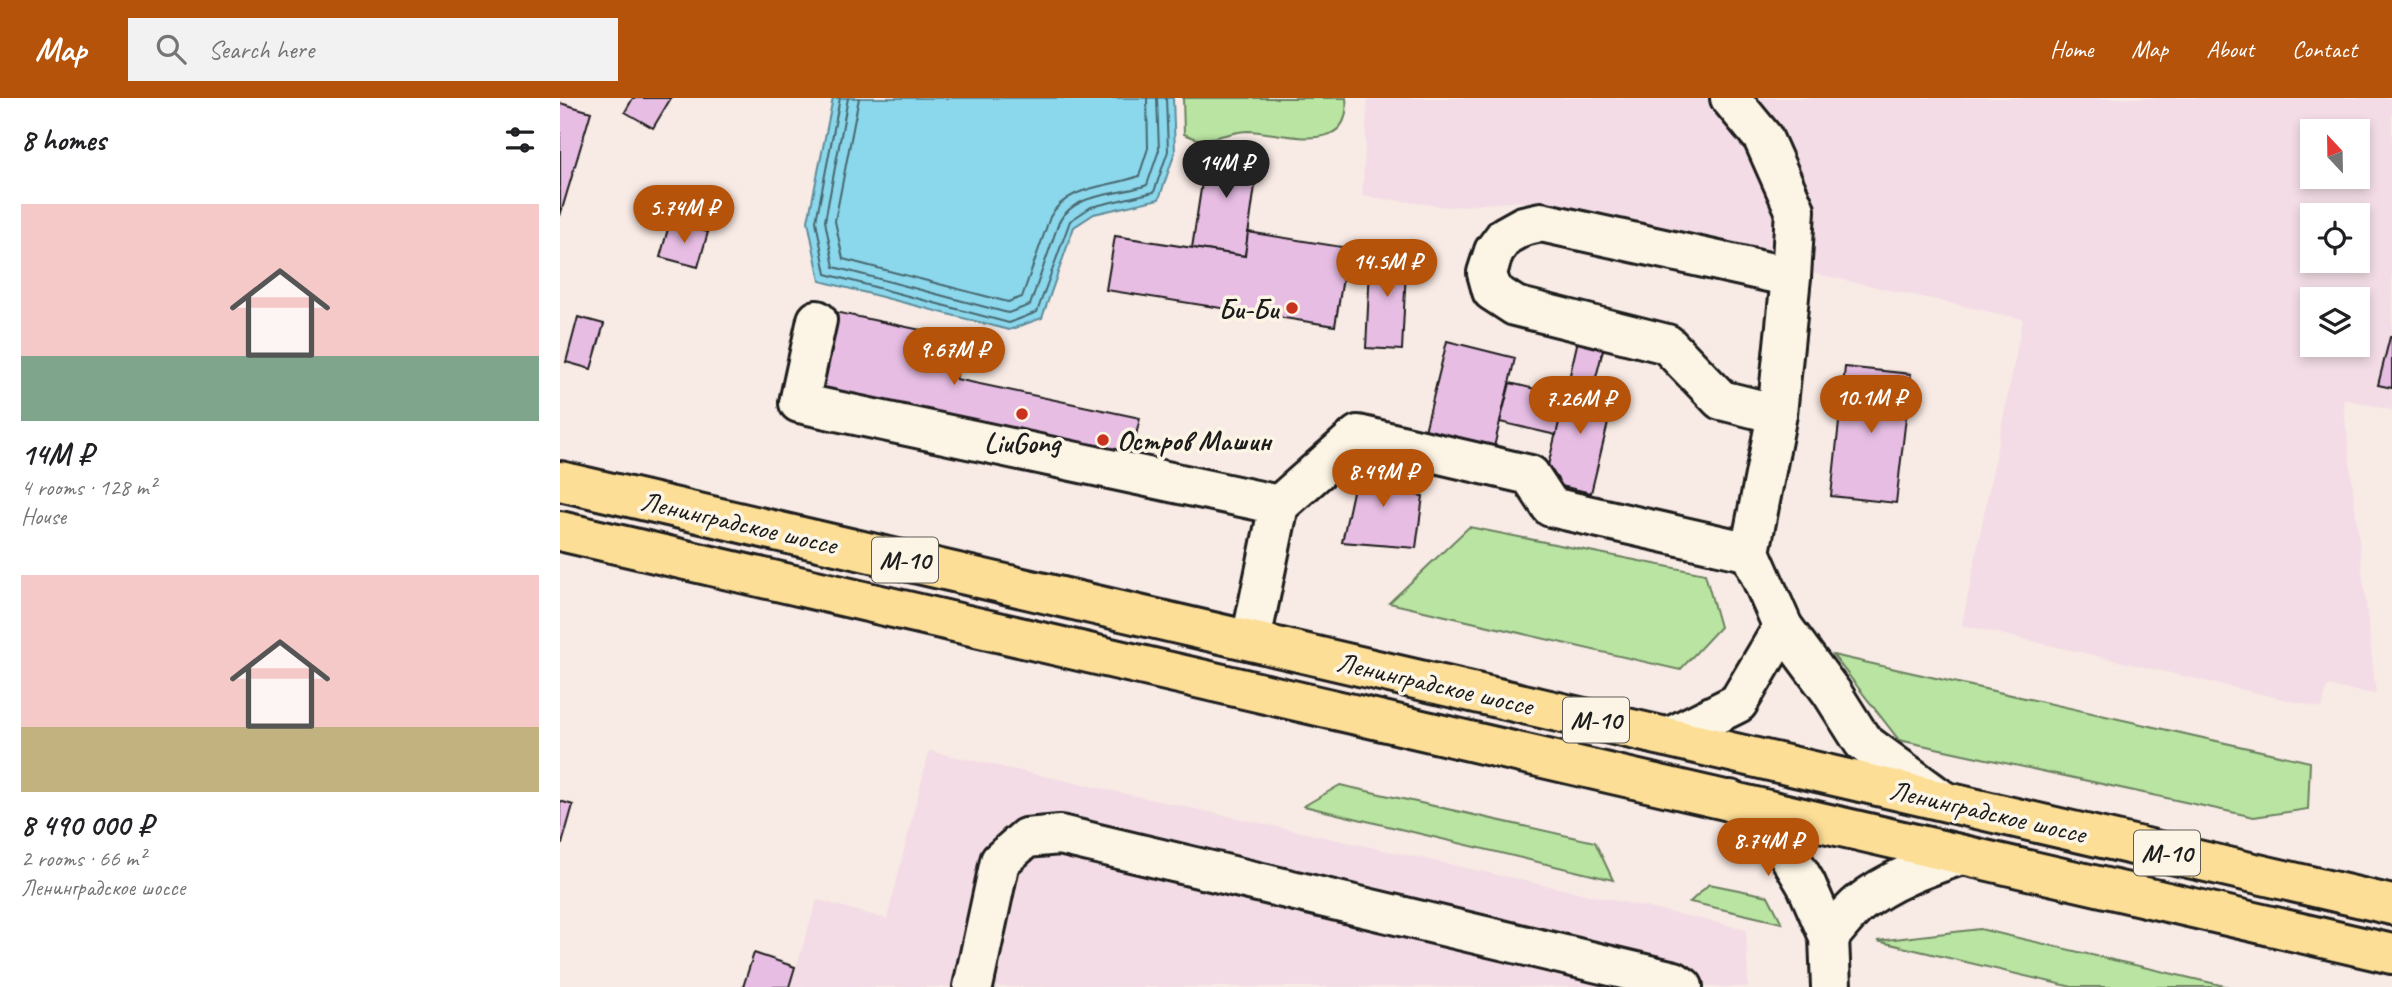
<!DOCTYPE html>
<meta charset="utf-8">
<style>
:root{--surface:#fff;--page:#f2f2f2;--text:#202124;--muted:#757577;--accent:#b45309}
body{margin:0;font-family:Caveat,sans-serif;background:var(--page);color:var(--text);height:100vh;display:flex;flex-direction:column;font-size:26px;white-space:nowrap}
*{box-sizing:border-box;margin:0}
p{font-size:23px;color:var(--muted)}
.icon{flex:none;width:38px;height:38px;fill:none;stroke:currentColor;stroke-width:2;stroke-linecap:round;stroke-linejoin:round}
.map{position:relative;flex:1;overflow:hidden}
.side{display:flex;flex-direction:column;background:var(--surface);width:560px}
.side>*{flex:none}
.needle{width:46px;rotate:338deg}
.fabs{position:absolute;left:1740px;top:21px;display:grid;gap:14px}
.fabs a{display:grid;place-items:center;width:70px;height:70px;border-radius:0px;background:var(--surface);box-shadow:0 4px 10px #0003;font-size:35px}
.price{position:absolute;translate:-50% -60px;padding:0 16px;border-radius:24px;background:var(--accent);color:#fff;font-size:23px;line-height:46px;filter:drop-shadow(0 2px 4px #0008)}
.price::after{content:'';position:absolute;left:50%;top:42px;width:21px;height:16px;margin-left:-10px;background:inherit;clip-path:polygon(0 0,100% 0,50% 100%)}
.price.current{background:#222;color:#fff}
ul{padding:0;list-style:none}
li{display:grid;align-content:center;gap:14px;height:371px;padding:0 21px}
li span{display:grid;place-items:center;height:217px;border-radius:0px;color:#555}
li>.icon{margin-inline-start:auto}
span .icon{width:126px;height:126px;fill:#fffc;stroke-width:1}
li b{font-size:30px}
h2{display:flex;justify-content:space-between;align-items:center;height:84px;padding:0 21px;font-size:30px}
header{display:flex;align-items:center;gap:42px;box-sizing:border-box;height:98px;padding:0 35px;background:var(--accent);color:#fff}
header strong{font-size:33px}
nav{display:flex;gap:38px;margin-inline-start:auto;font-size:24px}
.search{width:490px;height:63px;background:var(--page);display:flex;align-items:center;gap:18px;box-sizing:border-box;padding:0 24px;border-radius:0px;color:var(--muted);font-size:26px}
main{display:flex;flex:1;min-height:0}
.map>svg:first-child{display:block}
.built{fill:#f3dce5;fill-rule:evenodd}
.green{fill:#b9e4a2;stroke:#6a805f;stroke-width:2}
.water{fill:#8bd7ec;stroke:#5f8c99;stroke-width:2}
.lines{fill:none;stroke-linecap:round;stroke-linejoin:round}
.shore{stroke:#48676f;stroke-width:2}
.building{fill:#e7bde4;stroke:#1c1c1c;stroke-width:2}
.minor-casing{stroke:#1c1c1c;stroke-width:44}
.highway-casing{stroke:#1c1c1c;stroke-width:44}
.minor{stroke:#fcf5e5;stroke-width:38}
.highway{stroke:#fdde96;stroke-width:38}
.poi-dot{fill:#c8321e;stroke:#fcf5e5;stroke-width:2.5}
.labels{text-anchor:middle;stroke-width:7;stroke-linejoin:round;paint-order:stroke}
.shield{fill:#fcf5e5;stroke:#5f5d58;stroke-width:2}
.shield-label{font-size:26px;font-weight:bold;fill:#1c1c1c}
.poi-label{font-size:28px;font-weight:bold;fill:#1c1c1c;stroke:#fcf5e5;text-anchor:end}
.street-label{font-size:28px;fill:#1c1c1c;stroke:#fcf5e5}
</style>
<header>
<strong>Map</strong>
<div class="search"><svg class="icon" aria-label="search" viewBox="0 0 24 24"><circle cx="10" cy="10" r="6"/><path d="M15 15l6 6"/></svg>Search here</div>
<nav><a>Home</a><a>Map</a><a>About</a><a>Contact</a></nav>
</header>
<main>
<section class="side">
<h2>8 homes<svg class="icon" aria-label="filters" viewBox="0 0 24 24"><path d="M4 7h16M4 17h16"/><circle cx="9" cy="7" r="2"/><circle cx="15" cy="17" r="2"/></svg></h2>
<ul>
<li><span style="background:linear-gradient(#f6c9c9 70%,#7fa58c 0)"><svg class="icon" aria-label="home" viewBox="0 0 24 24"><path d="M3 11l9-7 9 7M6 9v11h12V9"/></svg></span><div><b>14M ₽</b><p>4 rooms · 128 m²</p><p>House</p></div></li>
<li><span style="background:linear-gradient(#f6c9c9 70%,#c2b280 0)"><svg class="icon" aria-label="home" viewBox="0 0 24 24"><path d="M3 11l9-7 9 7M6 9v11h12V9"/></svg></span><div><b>8 490 000 ₽</b><p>2 rooms · 66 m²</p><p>Ленинградское шоссе</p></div></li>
</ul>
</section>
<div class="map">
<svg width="1832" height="889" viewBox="0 0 1832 889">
<rect width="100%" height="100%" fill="#f8eae5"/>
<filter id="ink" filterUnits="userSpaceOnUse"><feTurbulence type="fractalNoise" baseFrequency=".0143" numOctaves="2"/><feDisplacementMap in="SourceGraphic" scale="14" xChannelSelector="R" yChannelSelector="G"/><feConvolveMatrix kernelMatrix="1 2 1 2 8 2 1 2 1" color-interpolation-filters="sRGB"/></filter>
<g filter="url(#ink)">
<g class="built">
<path d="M808 0H1832V312L1783 301 1816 596 1767 588 1762 610 1402 527 1463 221 1266 178 959 103 888 109 802 98ZM1752 33H1797V79H1752ZM1752 117H1797V163H1752ZM1752 201H1797V247H1752Z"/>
<polygon points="369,653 1186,831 1188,889 230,889 257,802 327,821"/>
</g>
<g class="green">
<path d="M623 0H786C793 60 721 34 688 33 672 33 655 42 639 41 634 41 628 37 624 36Z"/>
<polygon points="909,429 1145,476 1160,529 1120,572 829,505"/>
<polygon points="1273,557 1750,664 1748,711 1694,719 1339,642"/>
<polygon points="780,687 1035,744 1053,782 744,708"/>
<polygon points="1149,786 1208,798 1222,825 1130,804"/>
<polygon points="1420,831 1669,889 1512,889 1317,843"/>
</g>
<polygon class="water" points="273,0 613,0 615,54 599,101 534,116 514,129 482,220 449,232 260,183 248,123"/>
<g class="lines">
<g class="shore">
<polyline points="280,0 256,123 266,176 449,225 477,214 510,123 531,109 594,94 608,53 606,0"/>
<path d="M288 0 265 123 274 169 448 215 470 207 499 124C516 93 559 98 587 87L599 52 597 0"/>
<path d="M299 0 275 123 283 161 448 204 462 199 490 119C508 86 549 90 579 78L588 50 587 0"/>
</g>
</g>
<g class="building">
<polygon points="73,0 111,0 93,30 65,14"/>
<polygon points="0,5 31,14 0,118"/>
<polygon points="648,45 700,53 685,158 632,150"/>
<polygon points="110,124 148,134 138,169 100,159"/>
<polygon points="688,134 788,150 775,228 546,192 555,138 685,158"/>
<polygon points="811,149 847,151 842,252 806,250"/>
<polygon points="275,214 404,241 396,281 580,320 571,359 258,292"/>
<polygon points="18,219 44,226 31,271 6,264"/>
<polygon points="1830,239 1832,239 1832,290 1818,287"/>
<polygon points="1018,242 1044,248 1034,287 1009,281"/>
<polygon points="887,243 955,260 934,349 865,333"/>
<polygon points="1285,269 1351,276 1336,405 1271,398"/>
<polygon points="1009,281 1056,292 1031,395 984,384"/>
<polygon points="950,285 1005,298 996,337 940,324"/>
<polygon points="849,367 841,395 863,398 856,450 782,444 798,371"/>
<polygon points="0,703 13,707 2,746 0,746"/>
<polygon points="194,855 235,869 229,889 183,889"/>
</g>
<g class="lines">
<g class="minor-casing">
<g id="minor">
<polyline points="1170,0 1203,40 1235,112 1231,179 1217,316 1190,454 1223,529 1272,595 1303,644 1382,702"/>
<polyline points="257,222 239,305 719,407"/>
<polyline points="1217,316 1161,302 1107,246 955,208 932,193 927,175 934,153 945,138 963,128 981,124 1231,179"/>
<polyline points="691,542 719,407 798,337 970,377 991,409 1190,454"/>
<polyline points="1110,639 1178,605 1223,529"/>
<polyline points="1170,702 1202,726 1224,749 1246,786 1269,839 1271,889"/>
<path d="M1269 839C1279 828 1288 815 1299 806 1328 782 1366 769 1401 757"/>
<polyline points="413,889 440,763 466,740 500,737 1114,883 1123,889"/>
</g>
</g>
<g class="highway-casing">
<g id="highway">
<polyline points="0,383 1832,807"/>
<polyline points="0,433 1832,856"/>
</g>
</g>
<use href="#minor" class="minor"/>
<use href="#highway" class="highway"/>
</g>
</g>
<g class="poi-dot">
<circle cx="732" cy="210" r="7"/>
<circle cx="462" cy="316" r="7"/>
<circle cx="543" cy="342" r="7"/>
</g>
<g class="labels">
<g class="shield">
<rect x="312" y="439.5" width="66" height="45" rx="5"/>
<rect x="1003" y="599.5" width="66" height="45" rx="5"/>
<rect x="1574" y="732.5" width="66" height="45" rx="5"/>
</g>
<g class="shield-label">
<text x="345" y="471">М-10</text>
<text x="1036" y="631">М-10</text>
<text x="1607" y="764">М-10</text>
</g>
<g class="poi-label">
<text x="718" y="220">Би-Би</text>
<text x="557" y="352" text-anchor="start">Остров Машин</text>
<text x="462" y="354" text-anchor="middle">LiuGong</text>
</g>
<g class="street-label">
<text transform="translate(179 424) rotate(13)" y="10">Ленинградское шоссе</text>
<text transform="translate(875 585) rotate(13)" y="10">Ленинградское шоссе</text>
<text transform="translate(1428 713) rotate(13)" y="10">Ленинградское шоссе</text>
</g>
</g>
</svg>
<div class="fabs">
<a><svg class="needle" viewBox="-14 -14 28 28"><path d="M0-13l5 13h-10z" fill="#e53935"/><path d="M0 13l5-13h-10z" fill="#757577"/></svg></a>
<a><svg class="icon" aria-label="locate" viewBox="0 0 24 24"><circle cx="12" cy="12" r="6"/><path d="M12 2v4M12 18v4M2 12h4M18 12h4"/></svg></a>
<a><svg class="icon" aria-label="layers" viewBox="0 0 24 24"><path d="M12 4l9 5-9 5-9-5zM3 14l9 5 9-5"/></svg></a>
</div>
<b class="price current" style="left:666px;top:102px">14M ₽</b>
<b class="price" style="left:124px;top:147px">5.74M ₽</b>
<b class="price" style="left:827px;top:201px">14.5M ₽</b>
<b class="price" style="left:394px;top:289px">9.67M ₽</b>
<b class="price" style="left:1311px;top:337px">10.1M ₽</b>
<b class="price" style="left:1020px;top:338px">7.26M ₽</b>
<b class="price" style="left:823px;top:411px">8.49M ₽</b>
<b class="price" style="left:1208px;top:780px">8.74M ₽</b>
</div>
</main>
